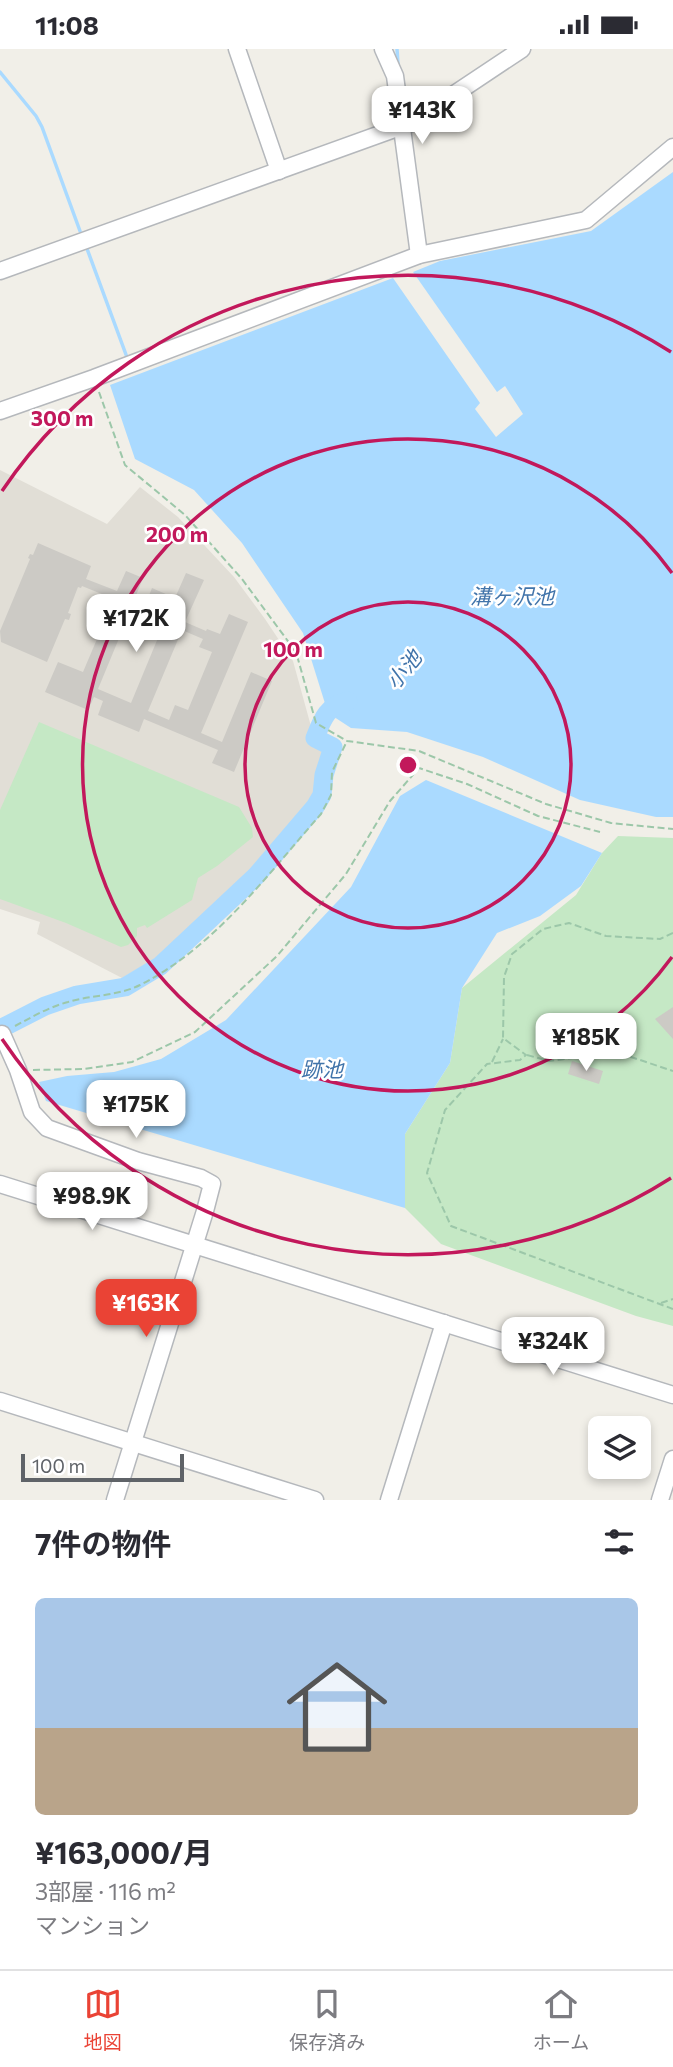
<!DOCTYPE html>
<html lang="ja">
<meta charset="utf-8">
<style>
:root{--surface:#fff;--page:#f2f2f3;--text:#2b2b33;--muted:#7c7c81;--line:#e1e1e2;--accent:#ea4335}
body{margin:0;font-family:Commissioner,"Noto Sans JP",sans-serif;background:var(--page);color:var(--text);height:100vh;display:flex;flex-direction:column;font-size:26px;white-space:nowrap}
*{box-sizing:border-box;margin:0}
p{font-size:23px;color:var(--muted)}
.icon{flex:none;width:38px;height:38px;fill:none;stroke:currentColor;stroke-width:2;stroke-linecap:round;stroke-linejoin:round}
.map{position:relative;height:1451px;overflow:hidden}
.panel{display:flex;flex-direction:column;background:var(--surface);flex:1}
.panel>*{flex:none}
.tools{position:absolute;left:588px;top:1367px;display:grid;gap:14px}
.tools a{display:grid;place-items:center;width:63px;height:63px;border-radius:10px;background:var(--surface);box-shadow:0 4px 10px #0003;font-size:35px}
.scale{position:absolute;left:21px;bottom:18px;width:163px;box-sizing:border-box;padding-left:7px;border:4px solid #5f6368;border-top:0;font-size:19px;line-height:24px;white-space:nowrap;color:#5f6368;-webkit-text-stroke:5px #fff;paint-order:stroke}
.price{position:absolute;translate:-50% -60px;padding:0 16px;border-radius:14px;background:#fff;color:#222;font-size:23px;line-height:46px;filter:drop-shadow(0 2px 4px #0008)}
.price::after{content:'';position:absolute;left:50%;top:42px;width:21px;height:16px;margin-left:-10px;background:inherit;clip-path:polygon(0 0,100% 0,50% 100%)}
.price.active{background:var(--accent);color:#fff}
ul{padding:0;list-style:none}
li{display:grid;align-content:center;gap:14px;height:371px;padding:0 35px}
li+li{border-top:2px solid var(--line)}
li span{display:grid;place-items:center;height:217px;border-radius:10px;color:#555}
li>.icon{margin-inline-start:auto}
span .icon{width:126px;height:126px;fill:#fffc;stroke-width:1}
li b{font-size:30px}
h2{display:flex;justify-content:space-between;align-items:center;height:84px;padding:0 35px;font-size:30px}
.status{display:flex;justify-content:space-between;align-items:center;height:49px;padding:0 35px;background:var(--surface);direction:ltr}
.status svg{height:19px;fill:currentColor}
.tab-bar{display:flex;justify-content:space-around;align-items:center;height:98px;border-top:2px solid var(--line);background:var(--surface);font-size:19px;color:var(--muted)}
.tab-bar a{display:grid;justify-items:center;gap:4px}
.tab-bar .active{color:var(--accent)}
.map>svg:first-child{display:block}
.education{fill:#e1ded6}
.green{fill:#c5e8c5}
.water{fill:#aadaff}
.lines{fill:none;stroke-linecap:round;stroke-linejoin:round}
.stream{stroke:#aadaff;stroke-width:3.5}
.river{stroke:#aadaff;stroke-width:19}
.building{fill:#cccac5;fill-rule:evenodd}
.minor-casing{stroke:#b5b8bc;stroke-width:19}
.path{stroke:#9cc7a9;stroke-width:2;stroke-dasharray:7 3.5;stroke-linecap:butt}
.minor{stroke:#fff;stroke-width:16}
.ring{fill:none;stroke:#c2185b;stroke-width:3.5}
.labels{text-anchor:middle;stroke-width:5;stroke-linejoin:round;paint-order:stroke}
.water-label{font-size:21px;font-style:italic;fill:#4174aa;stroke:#fff}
.centre{fill:#c2185b;stroke:#fff;stroke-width:3.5}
.ring-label{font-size:21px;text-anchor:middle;font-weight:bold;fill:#c2185b;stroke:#fff;stroke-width:5;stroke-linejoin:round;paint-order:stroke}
</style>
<div class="status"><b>11:08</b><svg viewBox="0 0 49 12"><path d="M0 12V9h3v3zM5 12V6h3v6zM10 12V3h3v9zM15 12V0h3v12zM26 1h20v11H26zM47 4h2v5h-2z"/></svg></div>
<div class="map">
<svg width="673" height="1451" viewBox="0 0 673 1451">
<rect width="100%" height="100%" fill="#f1efe8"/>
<polygon class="education" points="0,421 107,475 140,438 178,468 234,528 265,570 293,612 312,681 306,690 324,703 313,753 247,829 168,902 122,929 37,885 40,873 0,860"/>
<g class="green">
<polygon points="39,673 239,758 252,779 253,788 217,817 198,829 192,851 147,879 145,876 137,879 137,887 128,896 121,898 66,874 0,850 0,761"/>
<polygon points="618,787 673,789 673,1277 636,1267 441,1195 405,1159 405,1085 450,1014 462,939 576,846 602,804"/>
</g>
<g class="water">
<polygon points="673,123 673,768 656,768 580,751 483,708 407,683 351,679 328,664 303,584 242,494 194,441 135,410 110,336 393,229 480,354 475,360 496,388 523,365 505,337 497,343 413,223 440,212 591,182"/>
<polygon points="426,731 602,804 581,837 540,867 497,884 462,939 450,1014 405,1085 405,1159 46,1052 39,1033 67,1027 114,1023 161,1010 226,971 351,838 400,747"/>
</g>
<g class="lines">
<g class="stream">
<polyline points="397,0 398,15"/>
<polyline points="0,23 36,67 42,78 80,182"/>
<polyline points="86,197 128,311"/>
</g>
<path class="river" d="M0 980 45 957 77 946 125 938 160 917 256 827 315 758 322 746 324 726 333 698 315 689C322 671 327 656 348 652"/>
</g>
<g class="building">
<path d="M38 494 91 517 86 530 117 542 126 522 143 529 135 549 146 554 152 539 175 549 186 524 204 531 185 573 206 582 207 580 220 585 229 565 248 573 201 684 222 693 251 623 272 632 234 723 212 714 218 701 144 670 139 683 98 666 103 652 94 648 88 661 45 643 58 613 83 623 114 550 82 537 81 539 78 538 68 564 71 565 69 571 65 570 47 613 1 593 0 582 30 510 28 509 30 505 33 506ZM132 558 165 572 131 654 98 640ZM182 581 203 590 199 598 212 603 188 661 175 656 169 671 148 662Z"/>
<polygon points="673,958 673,990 655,970"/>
<polygon points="572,1012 603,1022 599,1035 568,1025"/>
</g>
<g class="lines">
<g class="minor-casing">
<g id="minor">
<polyline points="237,0 279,122"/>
<polyline points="383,0 395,27 419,206"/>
<polyline points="0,222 411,74 522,0"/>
<polyline points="0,362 94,329 419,206 586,171 673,98"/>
<polyline points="0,986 2,985 18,1021 32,1063 47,1079 138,1112 201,1129 212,1135 205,1162 115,1451"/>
<polyline points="0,1135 673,1346"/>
<polyline points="0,1352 315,1451"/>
<polyline points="389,1451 444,1274"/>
<polyline points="660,1451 673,1410"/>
</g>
</g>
<g class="path">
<polyline points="99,343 125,416 185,466 242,530 296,603 316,674 347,692 419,702 546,755 611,774 673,780"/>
<polyline points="673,884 660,890 606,887 569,874 543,880 512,905 504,928 503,989 526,1006 520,1011 487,1015 445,1061 427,1124 451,1177 673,1260"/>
<path d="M15 977C32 968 49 958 68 953 91 946 118 947 140 936 215 898 267 826 321 765L331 746 332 723 347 692"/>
<polyline points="527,1006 549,1012 611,1004 625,1006 673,1022"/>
<polyline points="492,1013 503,990"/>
<polyline points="33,1021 83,1020 132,1013 195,983 277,907 346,825 390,752 419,719 467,735 538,767 600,783"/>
<polyline points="661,1254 673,1250"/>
</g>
<use href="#minor" class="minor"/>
</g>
<g class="ring">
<circle cx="408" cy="716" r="163"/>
<path d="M672 908A326 326 0 1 1 672 524"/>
<path d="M671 1129A490 490 0 0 1 2 990M2 442A490 490 0 0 1 671 303"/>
</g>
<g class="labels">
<g class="water-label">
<text x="512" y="555">溝ヶ沢池</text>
<text transform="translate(404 621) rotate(-51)" y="7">小池</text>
<text x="322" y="1028">跡池</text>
</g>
</g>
<circle cx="408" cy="716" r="10" class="centre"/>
<g class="ring-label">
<text x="62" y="377">300 m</text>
<text x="177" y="493">200 m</text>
<text x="293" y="608">100 m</text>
</g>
</svg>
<div class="tools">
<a><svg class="icon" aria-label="layers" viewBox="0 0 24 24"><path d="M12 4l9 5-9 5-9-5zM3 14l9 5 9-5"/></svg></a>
</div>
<div class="scale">100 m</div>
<b class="price" style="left:422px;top:97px">¥143K</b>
<b class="price" style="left:136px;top:605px">¥172K</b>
<b class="price" style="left:586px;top:1024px">¥185K</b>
<b class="price" style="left:136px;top:1091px">¥175K</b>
<b class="price" style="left:92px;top:1183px">¥98.9K</b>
<b class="price active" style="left:146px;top:1290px">¥163K</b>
<b class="price" style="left:553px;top:1328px">¥324K</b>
</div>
<section class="panel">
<h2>7件の物件<svg class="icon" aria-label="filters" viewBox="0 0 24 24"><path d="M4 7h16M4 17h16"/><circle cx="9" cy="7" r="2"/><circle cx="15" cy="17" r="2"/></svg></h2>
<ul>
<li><span style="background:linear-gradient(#a9c7e8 60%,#b9a48a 0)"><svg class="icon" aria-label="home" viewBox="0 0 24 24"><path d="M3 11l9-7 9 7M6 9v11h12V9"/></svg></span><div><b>¥163,000/月</b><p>3部屋 · 116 m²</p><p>マンション</p></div></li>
</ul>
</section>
<nav class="tab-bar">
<a class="active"><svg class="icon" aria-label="map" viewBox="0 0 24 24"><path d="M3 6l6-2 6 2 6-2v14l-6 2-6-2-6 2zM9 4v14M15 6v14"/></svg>地図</a>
<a><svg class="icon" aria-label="saved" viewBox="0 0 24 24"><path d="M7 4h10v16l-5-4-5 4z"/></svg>保存済み</a>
<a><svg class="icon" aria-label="home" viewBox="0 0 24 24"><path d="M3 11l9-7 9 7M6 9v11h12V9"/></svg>ホーム</a>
</nav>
